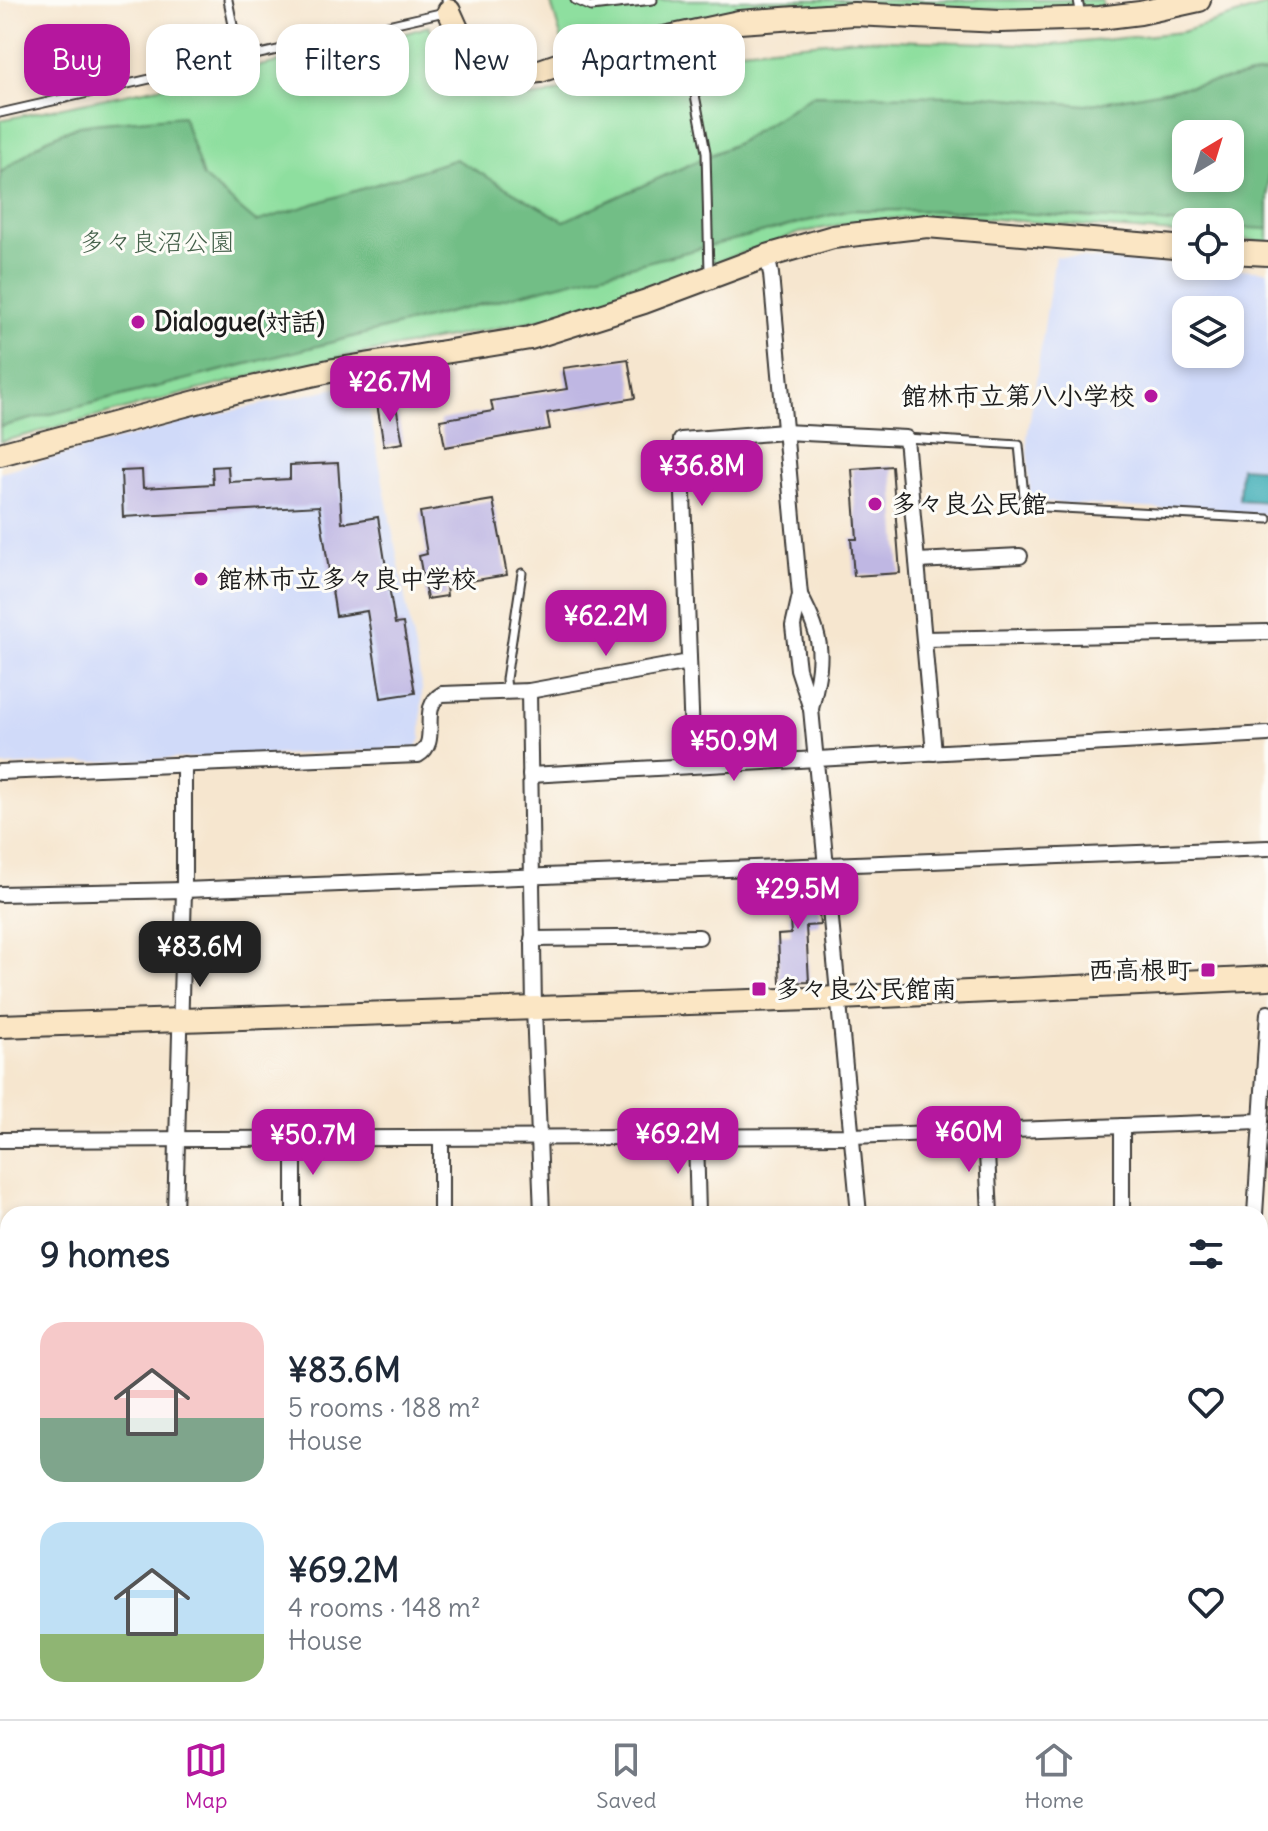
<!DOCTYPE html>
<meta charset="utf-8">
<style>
:root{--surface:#fff;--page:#f6f6f7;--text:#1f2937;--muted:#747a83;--line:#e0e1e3;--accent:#b5179e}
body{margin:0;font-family:Delius,"Klee One",sans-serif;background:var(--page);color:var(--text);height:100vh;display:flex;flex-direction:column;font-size:30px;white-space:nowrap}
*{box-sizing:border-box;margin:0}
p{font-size:26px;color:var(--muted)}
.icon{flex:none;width:44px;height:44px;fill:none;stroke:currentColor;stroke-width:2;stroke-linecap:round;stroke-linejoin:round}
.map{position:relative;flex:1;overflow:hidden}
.side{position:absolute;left:0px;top:1206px;width:1268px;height:514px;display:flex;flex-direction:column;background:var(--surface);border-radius:24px 24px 0 0;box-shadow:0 4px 12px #0003}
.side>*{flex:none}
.hud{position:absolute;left:24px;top:24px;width:800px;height:72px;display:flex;gap:16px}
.needle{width:52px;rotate:38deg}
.tools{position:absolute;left:1172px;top:120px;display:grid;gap:16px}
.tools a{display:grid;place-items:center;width:72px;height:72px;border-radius:16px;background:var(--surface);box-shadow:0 4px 12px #0003;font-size:40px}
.price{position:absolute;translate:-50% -68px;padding:0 18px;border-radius:16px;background:var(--accent);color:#fff;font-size:26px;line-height:52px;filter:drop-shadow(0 2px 4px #0008)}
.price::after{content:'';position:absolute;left:50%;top:48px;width:24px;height:18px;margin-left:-12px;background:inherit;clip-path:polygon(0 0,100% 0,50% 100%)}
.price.current{background:#222;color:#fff}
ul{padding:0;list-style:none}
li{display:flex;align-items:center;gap:24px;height:200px;padding:0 40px}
li span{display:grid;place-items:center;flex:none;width:224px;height:160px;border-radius:24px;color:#555}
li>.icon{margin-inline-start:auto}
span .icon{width:96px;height:96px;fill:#fffc;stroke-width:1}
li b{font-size:34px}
h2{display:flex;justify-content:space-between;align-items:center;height:96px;padding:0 40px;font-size:34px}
.tag{padding:0 28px;border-radius:24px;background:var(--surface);box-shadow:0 4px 12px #0003;font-size:28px;line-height:72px}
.tag.current{background:var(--accent);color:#fff}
.dock{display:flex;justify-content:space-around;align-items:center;height:112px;border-top:2px solid var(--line);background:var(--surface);font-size:22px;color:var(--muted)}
.dock a{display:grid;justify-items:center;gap:4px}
.dock .current{color:var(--accent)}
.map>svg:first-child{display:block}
.built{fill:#d0daf9;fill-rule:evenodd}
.green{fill:#8edf9f;stroke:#557e5e;stroke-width:2;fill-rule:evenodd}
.forest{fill:#72be86;stroke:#476d51;stroke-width:2;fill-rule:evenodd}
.water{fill:#39aab4;stroke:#2a6368;stroke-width:2}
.building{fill:#bfb7e3}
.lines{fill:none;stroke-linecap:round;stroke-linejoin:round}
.lane-casing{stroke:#3d3a37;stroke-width:11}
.street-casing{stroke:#3d3a37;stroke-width:18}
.secondary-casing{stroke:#3d3a37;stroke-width:26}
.lane{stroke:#fff;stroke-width:7}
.street{stroke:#fff;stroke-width:14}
.secondary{stroke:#fbe6c4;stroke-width:22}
.poi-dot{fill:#b5179e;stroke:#fdfcf7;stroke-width:3}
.labels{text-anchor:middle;stroke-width:6;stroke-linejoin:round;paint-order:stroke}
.park-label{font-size:26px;fill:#44604a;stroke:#fdfcf7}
.poi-label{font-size:26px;font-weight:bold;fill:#1c1c1c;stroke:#fdfcf7;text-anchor:start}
</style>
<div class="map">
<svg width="1268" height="1719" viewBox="0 0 1268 1719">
<rect width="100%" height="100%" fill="#fdfcf7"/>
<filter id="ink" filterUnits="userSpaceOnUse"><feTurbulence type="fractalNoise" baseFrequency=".0125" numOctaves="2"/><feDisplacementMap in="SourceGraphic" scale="16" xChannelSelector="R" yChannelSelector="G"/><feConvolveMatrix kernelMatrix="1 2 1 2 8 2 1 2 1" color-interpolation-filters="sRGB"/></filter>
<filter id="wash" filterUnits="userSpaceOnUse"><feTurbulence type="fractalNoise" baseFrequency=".006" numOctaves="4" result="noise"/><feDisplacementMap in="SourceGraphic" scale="32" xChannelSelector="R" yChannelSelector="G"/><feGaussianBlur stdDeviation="1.8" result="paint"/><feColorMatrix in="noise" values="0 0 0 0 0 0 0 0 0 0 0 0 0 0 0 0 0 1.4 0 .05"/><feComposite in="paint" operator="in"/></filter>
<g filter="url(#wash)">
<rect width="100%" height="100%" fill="#f6e6cf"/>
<g class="built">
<path d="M1055 256 1268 271V515L1037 502 1030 497 1027 438ZM1186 310H1230V354H1186Z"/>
<polygon points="364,382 422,687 421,739 415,749 0,766 0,472 203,417"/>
</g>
<g class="green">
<polygon points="550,0 1102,0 1103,9 1063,14 959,7 852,5 694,20 566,54"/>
<path d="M1268 5V242L1230 238V222H1186V234L943 215 860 221 799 233 571 314 275 370 0 442V120L380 41 429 26 445 62 463 79 499 98H520L546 95 665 57 857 39 1053 45 1182 32ZM1186 134H1230V178H1186Z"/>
</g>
<path class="forest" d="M1268 72V229L1230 227V222H1186V224L986 211 851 210 0 427V173L45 140 79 125 183 116 203 177 256 222 456 159 564 221 735 144 813 95 984 96 1086 105ZM1186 134H1230V178H1186Z"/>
<polygon class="water" points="1241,467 1268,469 1268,502 1239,500"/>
<g id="blocks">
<g class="building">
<polygon points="628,359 635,398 547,413 550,429 445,447 440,420 493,411 491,401 567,389 563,368"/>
<polygon points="395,401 403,443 384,446 377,404"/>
<polygon points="338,463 342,523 378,517 395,624 403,623 415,693 381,698 367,611 336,616 319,506 123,517 121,471 142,470 143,488 213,484 212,467 228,466 229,482 290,479 290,465"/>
<polygon points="892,466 900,573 854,576 851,539 857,539 852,469"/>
<polygon points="493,500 507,575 446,585 447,596 427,599 419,556 427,554 420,512"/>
<polygon points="809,877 810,889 817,889 820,925 806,926 809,982 780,983 778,935 791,934 787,878"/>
</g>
</g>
</g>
<g filter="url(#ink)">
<use href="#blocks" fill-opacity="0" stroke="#3d3a37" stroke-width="2"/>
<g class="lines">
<g class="lane-casing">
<g id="lane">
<polyline points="228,0 240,60"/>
<polyline points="575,0 591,7 653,0"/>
<polyline points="1078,0 1081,16"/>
<polyline points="684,38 706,152 709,272"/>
<polyline points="0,113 449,11 446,0"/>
<polyline points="906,438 1019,445 1025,506 1268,519"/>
<polyline points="507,691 506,679 522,573"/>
<polyline points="0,1459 8,1459"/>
</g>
</g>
<g class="street-casing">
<g id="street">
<polyline points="767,256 771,274 800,595 793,626 798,669 811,709 859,1214"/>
<polyline points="917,561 1020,556"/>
<path d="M800 595C825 642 823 657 811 709"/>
<polyline points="924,639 1268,632"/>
<polyline points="529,691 534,1008 542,1214"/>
<polyline points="693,765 681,440 784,432 906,438 934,753"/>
<path d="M0 772 418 755C442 742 417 708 442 694L529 691 689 662"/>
<polyline points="530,775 1268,734"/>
<polyline points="0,894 184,890 1268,848"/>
<polyline points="532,939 699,937"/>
<polyline points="986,1133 990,1214"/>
<polyline points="696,1137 698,1214"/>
<polyline points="0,1140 852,1136 1260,1121"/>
<polyline points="294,1140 294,1214"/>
<polyline points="175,1214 184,890 184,764"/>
<polyline points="441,1214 441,1138"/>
<polyline points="1122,1214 1122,1126"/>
<polyline points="1255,1214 1268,1013"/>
<polyline points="0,1243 8,1242"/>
<polyline points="1260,1376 1268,1375"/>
<polyline points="1260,1581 1268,1580"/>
<polyline points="0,1662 8,1664"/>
<polyline points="0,1698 8,1704"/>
<polyline points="19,1712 29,1719"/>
<polyline points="188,1712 215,1719"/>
<polyline points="1000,1712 1001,1719"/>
<polyline points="1156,1712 1156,1719"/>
<polyline points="158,1719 159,1712"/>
<polyline points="517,1719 518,1712"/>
<polyline points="661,1719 661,1712"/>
<polyline points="749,1719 767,1712"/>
<polyline points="809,1719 811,1712"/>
</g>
</g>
<g class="secondary-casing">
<g id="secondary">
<polyline points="449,11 467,51 480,64 512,74 540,71 589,54 739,22 854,14 1000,21 1099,18 1140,13 1199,0"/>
<polyline points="1230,252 1268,254"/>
<polyline points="0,454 238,391 334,370 530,338 644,302 767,256 833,237 927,226 1186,248"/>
<polyline points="0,1026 840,998 1268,978"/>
</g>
</g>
<use href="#lane" class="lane"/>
<use href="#street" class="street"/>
<use href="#secondary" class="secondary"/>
</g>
</g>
<g class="poi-dot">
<circle cx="138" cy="322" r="8"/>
<circle cx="1151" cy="396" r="8"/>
<circle cx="875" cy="504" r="8"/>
<circle cx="201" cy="579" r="8"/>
<rect x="1200" y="962" width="16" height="16" rx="4"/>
<rect x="751" y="981" width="16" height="16" rx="4"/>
</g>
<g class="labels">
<g class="park-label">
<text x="157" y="251">多々良沼公園</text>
</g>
<g class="poi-label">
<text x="154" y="331">Dialogue(対話)</text>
<text x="1135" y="405" text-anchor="end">館林市立第八小学校</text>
<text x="891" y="513">多々良公民館</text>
<text x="217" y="588">館林市立多々良中学校</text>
<text x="1192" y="979" text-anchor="end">西高根町</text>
<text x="775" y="998">多々良公民館南</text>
</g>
</g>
</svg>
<div class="tools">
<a><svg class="needle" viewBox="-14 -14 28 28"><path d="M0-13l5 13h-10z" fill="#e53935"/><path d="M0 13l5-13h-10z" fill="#747a83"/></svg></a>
<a><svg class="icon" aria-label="locate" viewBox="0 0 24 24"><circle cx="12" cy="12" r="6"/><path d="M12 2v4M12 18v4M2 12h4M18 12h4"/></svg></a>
<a><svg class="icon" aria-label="layers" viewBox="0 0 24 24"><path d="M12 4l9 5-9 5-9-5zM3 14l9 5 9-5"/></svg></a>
</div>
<b class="price" style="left:390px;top:424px">¥26.7M</b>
<b class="price" style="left:702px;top:508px">¥36.8M</b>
<b class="price" style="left:606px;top:658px">¥62.2M</b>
<b class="price" style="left:734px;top:783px">¥50.9M</b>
<b class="price" style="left:798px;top:931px">¥29.5M</b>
<b class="price current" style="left:200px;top:989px">¥83.6M</b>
<b class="price" style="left:969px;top:1174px">¥60M</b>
<b class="price" style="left:678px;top:1176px">¥69.2M</b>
<b class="price" style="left:313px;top:1177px">¥50.7M</b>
<div class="hud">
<a class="tag current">Buy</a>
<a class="tag">Rent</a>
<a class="tag">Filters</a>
<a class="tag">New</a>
<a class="tag">Apartment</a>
</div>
<section class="side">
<h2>9 homes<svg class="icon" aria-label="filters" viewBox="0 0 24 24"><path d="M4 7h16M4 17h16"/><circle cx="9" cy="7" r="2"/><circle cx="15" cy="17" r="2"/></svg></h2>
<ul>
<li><span style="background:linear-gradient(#f6c9c9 60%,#7fa58c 0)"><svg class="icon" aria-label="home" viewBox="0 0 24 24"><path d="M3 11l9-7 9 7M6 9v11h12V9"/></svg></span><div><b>¥83.6M</b><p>5 rooms · 188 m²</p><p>House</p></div><svg class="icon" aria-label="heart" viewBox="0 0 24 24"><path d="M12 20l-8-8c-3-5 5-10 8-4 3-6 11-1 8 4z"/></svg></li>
<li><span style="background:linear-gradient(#bfe0f5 70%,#8fb573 0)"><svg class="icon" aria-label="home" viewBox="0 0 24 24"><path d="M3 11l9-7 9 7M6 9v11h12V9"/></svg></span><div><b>¥69.2M</b><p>4 rooms · 148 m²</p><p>House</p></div><svg class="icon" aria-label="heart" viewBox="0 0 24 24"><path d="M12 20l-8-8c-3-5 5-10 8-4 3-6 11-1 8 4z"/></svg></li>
</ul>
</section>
</div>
<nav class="dock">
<a class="current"><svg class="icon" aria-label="map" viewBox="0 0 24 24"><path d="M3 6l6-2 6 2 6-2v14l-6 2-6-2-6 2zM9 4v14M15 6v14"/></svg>Map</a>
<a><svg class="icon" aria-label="saved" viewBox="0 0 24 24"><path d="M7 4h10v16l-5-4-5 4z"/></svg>Saved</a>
<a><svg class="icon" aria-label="home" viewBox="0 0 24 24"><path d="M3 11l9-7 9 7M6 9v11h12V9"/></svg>Home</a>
</nav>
